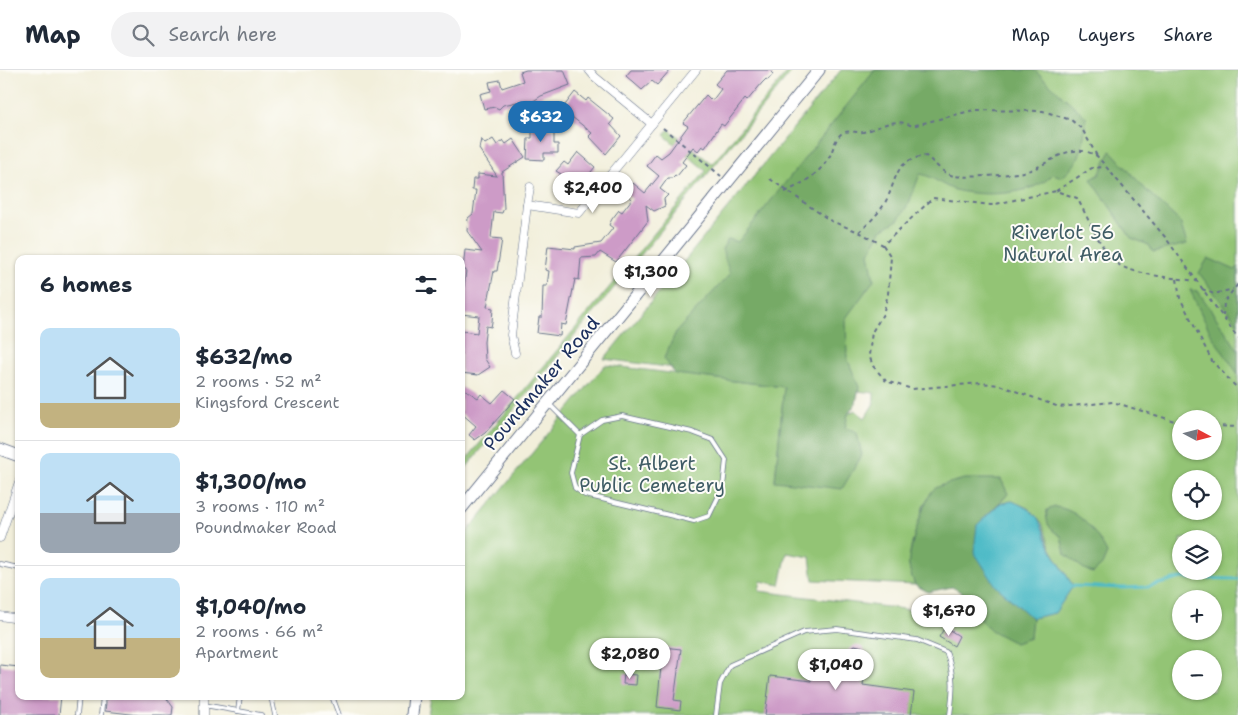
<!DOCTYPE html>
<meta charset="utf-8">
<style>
:root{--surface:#fff;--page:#f2f2f3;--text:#1f2937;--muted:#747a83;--line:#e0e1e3;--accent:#1f6fb2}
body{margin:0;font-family:"Shantell Sans",sans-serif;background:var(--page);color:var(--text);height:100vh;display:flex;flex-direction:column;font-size:19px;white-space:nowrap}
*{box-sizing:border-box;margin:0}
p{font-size:16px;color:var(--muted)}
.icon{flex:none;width:28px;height:28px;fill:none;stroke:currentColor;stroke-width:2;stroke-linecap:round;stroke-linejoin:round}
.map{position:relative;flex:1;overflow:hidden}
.details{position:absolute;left:15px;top:185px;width:450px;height:445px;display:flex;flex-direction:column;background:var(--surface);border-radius:10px;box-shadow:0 1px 4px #0004}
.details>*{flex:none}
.needle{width:32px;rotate:97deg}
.controls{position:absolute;left:1172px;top:340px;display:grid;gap:10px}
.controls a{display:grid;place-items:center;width:50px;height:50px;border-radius:50%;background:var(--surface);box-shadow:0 1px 4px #0004;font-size:25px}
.price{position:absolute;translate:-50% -42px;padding:0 11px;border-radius:18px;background:#fff;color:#222;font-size:16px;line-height:32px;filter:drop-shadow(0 1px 2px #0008)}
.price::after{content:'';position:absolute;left:50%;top:30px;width:15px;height:11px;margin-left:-8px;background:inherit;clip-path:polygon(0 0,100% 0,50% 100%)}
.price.current{background:var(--accent);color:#fff}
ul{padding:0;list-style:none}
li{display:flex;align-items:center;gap:15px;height:125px;padding:0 25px}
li+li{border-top:1px solid var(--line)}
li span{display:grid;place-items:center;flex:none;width:140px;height:100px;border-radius:10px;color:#555}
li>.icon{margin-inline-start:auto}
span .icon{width:60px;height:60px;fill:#fffc;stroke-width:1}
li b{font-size:21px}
h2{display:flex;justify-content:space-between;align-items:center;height:60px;padding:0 25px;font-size:21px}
header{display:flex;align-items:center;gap:30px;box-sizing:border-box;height:70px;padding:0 25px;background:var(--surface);border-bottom:1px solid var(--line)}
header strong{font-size:24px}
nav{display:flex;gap:28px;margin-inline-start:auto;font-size:18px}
.search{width:350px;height:45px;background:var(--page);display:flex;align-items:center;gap:12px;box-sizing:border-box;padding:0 18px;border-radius:28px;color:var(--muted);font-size:19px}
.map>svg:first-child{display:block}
.green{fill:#93c474;stroke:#577a69;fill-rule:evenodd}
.forest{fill:#76aa66;stroke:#486c62}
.water{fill:#4cbac6;stroke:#347492}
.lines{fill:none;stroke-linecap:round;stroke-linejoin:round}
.stream{stroke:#4cbac6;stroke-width:3}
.building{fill:#cd9bc7}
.lane-casing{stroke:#66728a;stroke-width:5.5}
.street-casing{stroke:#66728a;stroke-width:9}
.secondary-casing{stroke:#66728a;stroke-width:13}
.path{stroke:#66728a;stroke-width:2;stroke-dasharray:4 4;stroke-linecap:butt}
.lane{stroke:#fff;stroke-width:4}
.street{stroke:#fff;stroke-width:8}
.secondary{stroke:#fff;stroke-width:11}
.labels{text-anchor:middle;stroke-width:4;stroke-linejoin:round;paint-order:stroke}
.park-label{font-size:19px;fill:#3f5c65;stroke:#fdfcf7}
.street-label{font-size:19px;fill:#1b2f5e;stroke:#fdfcf7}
</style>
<header>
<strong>Map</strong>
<div class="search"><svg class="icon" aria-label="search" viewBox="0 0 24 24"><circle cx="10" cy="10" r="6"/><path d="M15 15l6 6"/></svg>Search here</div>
<nav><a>Map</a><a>Layers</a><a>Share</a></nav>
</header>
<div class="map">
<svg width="1238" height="645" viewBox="0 0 1238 645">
<rect width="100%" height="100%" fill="#fdfcf7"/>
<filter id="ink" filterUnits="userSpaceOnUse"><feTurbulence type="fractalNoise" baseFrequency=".02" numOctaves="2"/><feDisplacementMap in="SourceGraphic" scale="10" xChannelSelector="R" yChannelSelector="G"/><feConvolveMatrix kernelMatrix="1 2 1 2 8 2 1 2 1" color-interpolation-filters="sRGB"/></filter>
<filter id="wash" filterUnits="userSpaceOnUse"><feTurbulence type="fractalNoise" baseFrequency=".0096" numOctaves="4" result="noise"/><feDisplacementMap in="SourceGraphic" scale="20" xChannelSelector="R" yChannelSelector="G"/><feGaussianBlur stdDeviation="1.12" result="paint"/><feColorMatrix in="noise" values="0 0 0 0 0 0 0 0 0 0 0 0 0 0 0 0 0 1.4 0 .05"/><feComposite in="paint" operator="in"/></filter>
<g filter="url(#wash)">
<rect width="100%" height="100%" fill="#f2efdb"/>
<g class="green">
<polygon points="789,0 793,0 461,404 461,396 706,101 664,65 669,59 712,94"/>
<path d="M841 0H1238V645H428L431 626H461V469L605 295 784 317 775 410 845 358 848 344 855 340 865 348 874 333V323L604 289ZM1181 349H1214V381H1181ZM1181 409H1214V441H1181ZM1008 424 999 434 1012 431 1028 438 1042 453 1051 479 1073 516 1055 543 1032 548 1031 555 759 521 761 511 780 515 787 483 810 487 813 510 915 515C913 509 910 503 909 496 907 481 920 451 924 434ZM1181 469H1214V501H1181ZM1181 529H1214V561H1181ZM1181 589H1214V621H1181Z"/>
</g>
<g class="forest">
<path d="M875 0H1034L1086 47C1084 70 1083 92 1062 107L1053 104C1035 126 981 127 955 120 942 116 933 106 920 104L909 133 898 150 881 160 869 183 874 210 846 248 847 288 859 317 856 333 848 344 845 358 857 363 862 385 842 419 775 411 784 317 675 304 664 288 676 262 730 204 722 179 728 169 738 172Z"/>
<polygon points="1111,81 1148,122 1180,152 1187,174 1153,182 1149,175 1131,168 1091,109 1099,105"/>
<polygon points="1208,188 1235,200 1238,197 1238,254 1199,203"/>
<polygon points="1190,220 1198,221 1238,280 1238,304 1212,266"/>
<path d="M964 409H1001L1008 424 977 455 996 516 1032 548 1030 568 1015 573 992 561 974 544 968 526 952 517 928 522 915 515C913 509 910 503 909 496 907 484 925 426 934 419 942 414 955 412 964 409Z"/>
<path d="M1055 437C1079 439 1097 463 1107 483L1102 495 1093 503C1081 499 1075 491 1065 484L1061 466C1050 460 1045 454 1047 440Z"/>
</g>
<path class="water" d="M1012 431C1045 445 1038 452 1051 480 1058 492 1066 504 1073 516L1055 543 1032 548 996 516 974 482 977 455 999 434Z"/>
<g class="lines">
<polyline class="stream" points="1073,516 1124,518 1148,517 1181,508 1238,509"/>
</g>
<g id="blocks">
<g class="building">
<polygon points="526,0 564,0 570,15 541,26 532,32 528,30 518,34 517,32 503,35 499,39 495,37 484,39 480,24 491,21 489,12 500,10 502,18 523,11 520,2"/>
<polygon points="631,0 670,0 657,15 652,11 642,20 626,6"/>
<polygon points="727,0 773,0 771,2 773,4 768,10 766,9 762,13 747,31 745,29 724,56 721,54 705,78 702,76 698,81 693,77 682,92 686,95 677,106 675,105 672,108 668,108 660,119 668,125 664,129 665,136 654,141 646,135 648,151 616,192 600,182 596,187 581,188 579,210 575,209 566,255 561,254 560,266 537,263 539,247 542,247 543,216 547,216 549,201 545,200 548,176 575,179 575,177 601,173 613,158 609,155 612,149 619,140 622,142 632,129 625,123 633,113 645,123 659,106 647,96 656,84 661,88 669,82 688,56 683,53 706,25 712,31 721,19 715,14"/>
<polygon points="575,22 586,31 588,28 614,49 610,54 621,66 606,84 589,66 592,63 562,39"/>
<polygon points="532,56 543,56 543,58 554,60 554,74 558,74 558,83 544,83 544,90 527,89 528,68 532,68"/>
<polygon points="481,69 485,74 493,69 497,75 503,70 506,74 513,69 525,87 502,102 504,138 502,143 494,142 491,168 502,169 497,201 494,201 487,237 493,238 492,252 491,257 486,256 484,272 485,289 490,297 478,305 461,303 461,268 462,261 477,263 479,246 461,244 466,200 463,200 465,180 482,182 467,161 468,148 473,144 476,120 472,120 473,109 478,109 478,104 497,106 479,79"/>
<polygon points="578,82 595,97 583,112 572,110 568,114 558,107 561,104 556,101 564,92 568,95"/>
<polygon points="461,317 478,328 481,324 492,333 504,320 515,329 485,363 475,370 469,365 476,356 461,343"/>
<polygon points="945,557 959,566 954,576 939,567"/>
<polygon points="855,575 862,577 867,583 863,615 914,622 911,645 765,645 770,606 811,611 814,585 847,589 848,580"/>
<polygon points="663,577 681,579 674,630 681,631 680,640 657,637"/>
<polygon points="0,595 19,597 19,626 61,626 59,645 0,645"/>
<polygon points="624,604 637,605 636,615 623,614"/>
<polygon points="107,626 165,626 173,637 172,645 139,645 105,641"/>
</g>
</g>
</g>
<g filter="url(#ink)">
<use href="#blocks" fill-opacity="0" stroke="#66728a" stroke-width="1"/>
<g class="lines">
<g class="lane-casing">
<g id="lane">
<polyline points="550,335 580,365 571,403 575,418 585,425 694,451 709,446 723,417 726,390 713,370 692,362 622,346 602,350 580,365"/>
<polyline points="0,494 19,498"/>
<polyline points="271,626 275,645"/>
<polyline points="332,626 339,645"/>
<polyline points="204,635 261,645"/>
<polyline points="238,641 240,626"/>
<polyline points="77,645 79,626"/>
<polyline points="101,645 103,626"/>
<path d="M716 645 720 614 730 595 804 562 837 559 917 570 946 582C955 603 953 623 950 645"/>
</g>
</g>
<g class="street-casing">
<g id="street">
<polyline points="589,0 595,7 652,54"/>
<polyline points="530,117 527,135 579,143 696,0"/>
<polyline points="515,283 511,265 527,135"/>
<polyline points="0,468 19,412"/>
<polyline points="0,546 19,549"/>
<polyline points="204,645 204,626"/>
</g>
</g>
<g class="secondary-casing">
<g id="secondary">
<polyline points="0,379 19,386"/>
<polyline points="461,439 819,0"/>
<polyline points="412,645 414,626"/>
</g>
</g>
<g class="path">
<polyline points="663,58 721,106"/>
<path d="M770 109 831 151 859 162C867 155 877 145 883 136 898 113 891 90 926 86 935 93 943 104 954 106 967 108 1013 105 1027 101 1053 94 1068 70 1097 86L1165 167 1238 268"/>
<polyline points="1056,121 1092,98 1105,97"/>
<path d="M785 122C802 114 818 105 828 89 833 82 834 70 841 64 847 59 856 63 863 62 880 58 894 46 912 56L974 40 1043 41 1071 50 1082 59 1097 86"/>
<path d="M859 162 883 175 933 128 991 135 1056 121 1077 128C1089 149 1099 178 1118 194 1130 204 1180 209 1197 211"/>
<polyline points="883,175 891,187 888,224 883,244 872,262 869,285 873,296 886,311 912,319 981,313 999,315 1059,337 1113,332 1181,353"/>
<polyline points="1177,209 1180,228 1212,291 1238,319"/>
<polyline points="1202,219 1214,224 1233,219"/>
<polyline points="1223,246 1224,232 1238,214"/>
<polyline points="1214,356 1238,357"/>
</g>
<use href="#lane" class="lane"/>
<use href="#street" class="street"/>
<use href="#secondary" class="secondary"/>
</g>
</g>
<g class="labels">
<g class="park-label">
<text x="1063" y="169">Riverlot 56<tspan x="1063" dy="22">Natural Area</tspan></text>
<text x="652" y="400">St. Albert<tspan x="652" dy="22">Public Cemetery</tspan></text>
</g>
<g class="street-label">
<text transform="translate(541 313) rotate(-50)" y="7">Poundmaker Road</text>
</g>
</g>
</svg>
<div class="controls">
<a><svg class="needle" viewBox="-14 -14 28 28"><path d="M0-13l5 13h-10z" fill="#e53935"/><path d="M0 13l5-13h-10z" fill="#747a83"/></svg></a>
<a><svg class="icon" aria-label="locate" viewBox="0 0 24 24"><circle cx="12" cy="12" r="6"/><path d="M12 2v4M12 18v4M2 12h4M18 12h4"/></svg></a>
<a><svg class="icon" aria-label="layers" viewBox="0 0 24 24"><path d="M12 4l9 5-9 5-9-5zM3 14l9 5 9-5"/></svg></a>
<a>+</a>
<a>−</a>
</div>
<b class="price current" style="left:541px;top:73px">$632</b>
<b class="price" style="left:593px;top:144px">$2,400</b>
<b class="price" style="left:651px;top:228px">$1,300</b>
<b class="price" style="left:949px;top:567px">$1,670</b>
<b class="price" style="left:630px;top:610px">$2,080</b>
<b class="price" style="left:836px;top:621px">$1,040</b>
<section class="details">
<h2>6 homes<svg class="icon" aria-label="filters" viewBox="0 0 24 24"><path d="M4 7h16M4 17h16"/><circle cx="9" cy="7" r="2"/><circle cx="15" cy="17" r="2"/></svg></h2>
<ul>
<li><span style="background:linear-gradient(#bfe0f5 75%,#c2b280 0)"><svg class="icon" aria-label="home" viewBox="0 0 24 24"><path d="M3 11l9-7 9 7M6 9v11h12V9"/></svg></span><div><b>$632/mo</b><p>2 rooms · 52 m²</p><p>Kingsford Crescent</p></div></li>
<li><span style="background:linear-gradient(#bfe0f5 60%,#9aa5b1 0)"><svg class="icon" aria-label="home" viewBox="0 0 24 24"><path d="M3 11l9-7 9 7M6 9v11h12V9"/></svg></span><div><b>$1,300/mo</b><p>3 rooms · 110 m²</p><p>Poundmaker Road</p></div></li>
<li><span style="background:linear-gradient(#bfe0f5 60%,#c2b280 0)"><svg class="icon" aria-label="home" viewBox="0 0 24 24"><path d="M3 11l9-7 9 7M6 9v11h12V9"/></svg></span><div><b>$1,040/mo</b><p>2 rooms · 66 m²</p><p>Apartment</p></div></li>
</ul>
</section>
</div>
